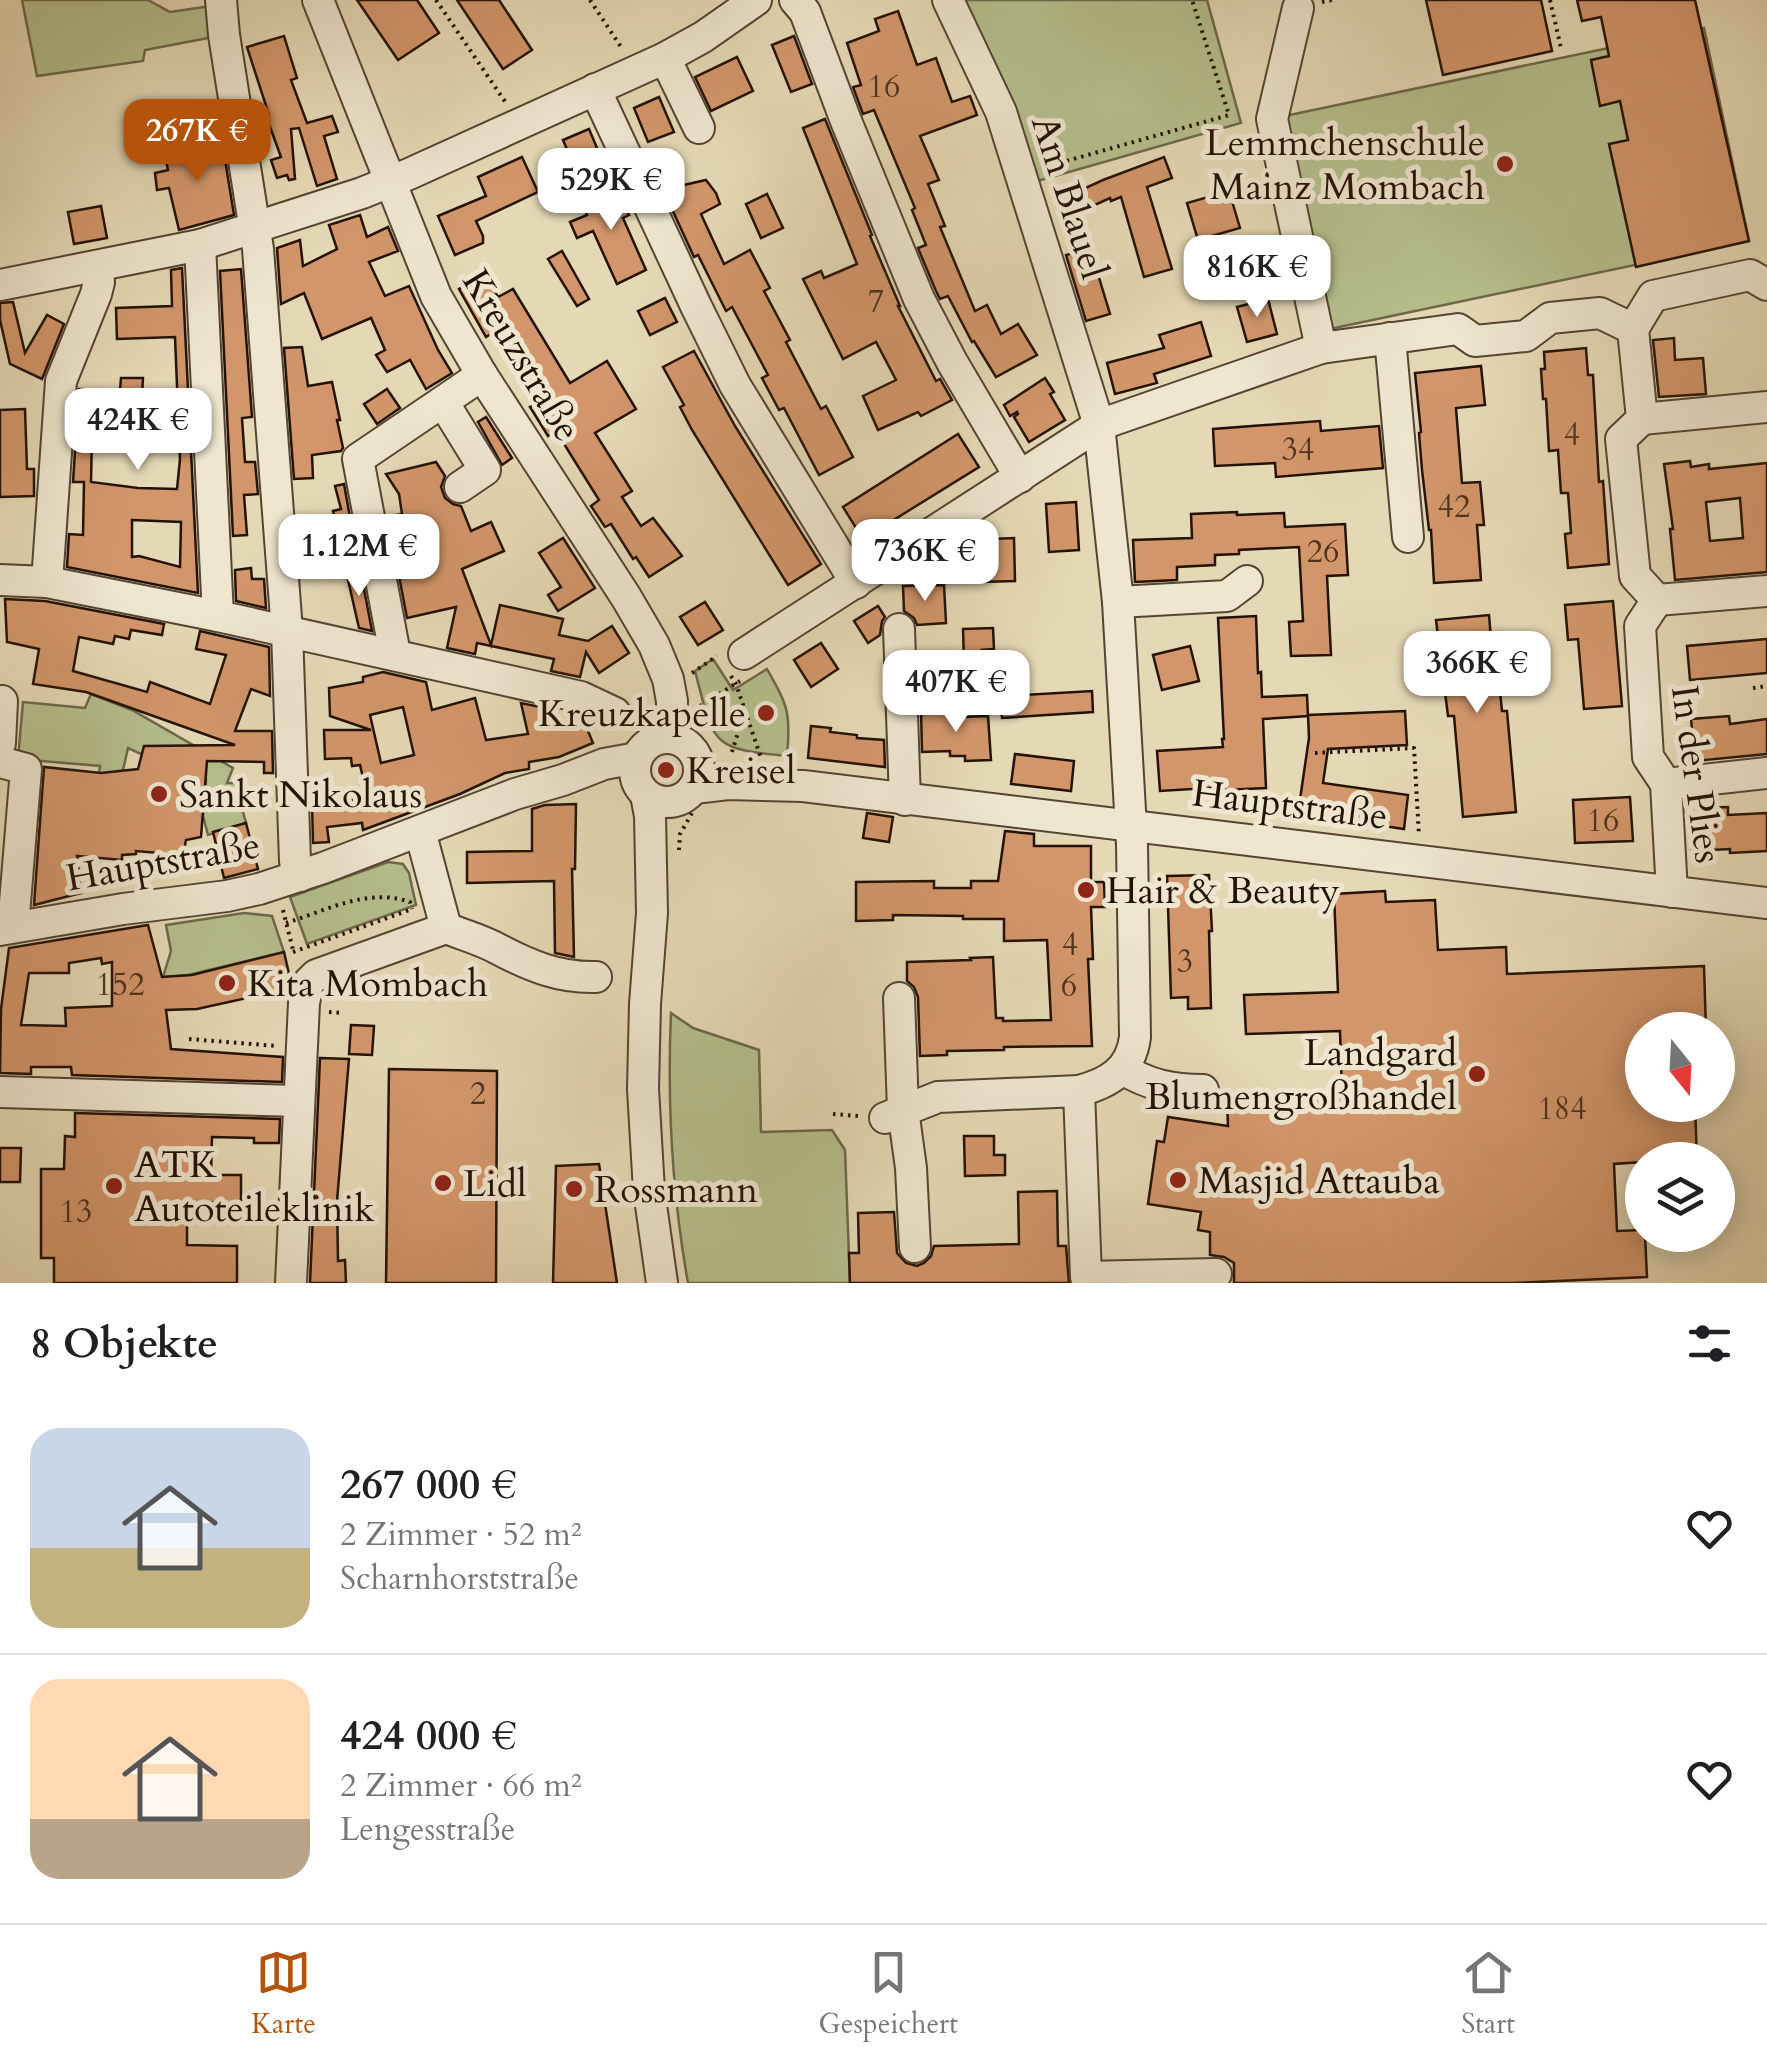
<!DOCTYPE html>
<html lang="de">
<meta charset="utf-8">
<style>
:root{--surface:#fff;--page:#f2f2f2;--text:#202124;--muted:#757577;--line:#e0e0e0;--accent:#b45309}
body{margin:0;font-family:Cardo,serif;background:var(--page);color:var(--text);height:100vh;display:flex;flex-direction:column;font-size:38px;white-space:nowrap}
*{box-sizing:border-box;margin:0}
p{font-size:32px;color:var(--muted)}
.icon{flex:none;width:55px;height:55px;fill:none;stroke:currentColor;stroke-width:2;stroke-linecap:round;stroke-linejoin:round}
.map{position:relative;height:1283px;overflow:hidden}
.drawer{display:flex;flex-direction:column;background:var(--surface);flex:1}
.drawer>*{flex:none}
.needle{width:65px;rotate:162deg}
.tools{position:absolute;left:1625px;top:1012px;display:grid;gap:20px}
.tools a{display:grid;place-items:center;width:110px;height:110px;border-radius:50%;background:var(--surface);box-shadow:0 5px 25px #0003;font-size:50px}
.price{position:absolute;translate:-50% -85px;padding:0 22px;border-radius:20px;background:#fff;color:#222;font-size:32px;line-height:65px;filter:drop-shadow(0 2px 5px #0008)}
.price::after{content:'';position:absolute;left:50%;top:60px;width:30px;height:22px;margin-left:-15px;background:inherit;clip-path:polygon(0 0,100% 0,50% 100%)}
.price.on{background:var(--accent);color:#fff}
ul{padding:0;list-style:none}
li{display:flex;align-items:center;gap:30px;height:250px;padding:0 30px}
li+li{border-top:2px solid var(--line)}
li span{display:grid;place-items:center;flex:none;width:280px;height:200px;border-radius:30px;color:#555}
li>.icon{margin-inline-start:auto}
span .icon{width:120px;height:120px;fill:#fffc;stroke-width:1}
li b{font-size:42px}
h2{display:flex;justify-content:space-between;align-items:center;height:120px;padding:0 30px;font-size:42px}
.dock{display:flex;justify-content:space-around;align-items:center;height:140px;border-top:2px solid var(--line);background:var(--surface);font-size:28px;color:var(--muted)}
.dock a{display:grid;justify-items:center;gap:5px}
.dock .on{color:var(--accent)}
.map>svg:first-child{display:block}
.green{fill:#b5bf8d;stroke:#6c684a;stroke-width:2.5}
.building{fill:#d2966a;stroke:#241206;stroke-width:2.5;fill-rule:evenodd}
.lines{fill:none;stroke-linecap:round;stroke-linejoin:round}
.minor-casing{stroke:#544432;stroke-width:34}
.path{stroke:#241206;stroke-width:4;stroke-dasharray:2.5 5;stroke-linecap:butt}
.minor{stroke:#eee6cf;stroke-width:30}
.poi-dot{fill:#8f2418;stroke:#eee6cf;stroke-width:4}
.labels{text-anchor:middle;stroke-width:10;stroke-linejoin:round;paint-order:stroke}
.number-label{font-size:32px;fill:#50331f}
.poi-label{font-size:38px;fill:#241206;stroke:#eee6cf;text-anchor:start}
.street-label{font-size:38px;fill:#241206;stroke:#eee6cf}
</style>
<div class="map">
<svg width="1767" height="1283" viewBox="0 0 1767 1283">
<rect width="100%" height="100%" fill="#e5d9b5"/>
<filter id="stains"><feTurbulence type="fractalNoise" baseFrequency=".002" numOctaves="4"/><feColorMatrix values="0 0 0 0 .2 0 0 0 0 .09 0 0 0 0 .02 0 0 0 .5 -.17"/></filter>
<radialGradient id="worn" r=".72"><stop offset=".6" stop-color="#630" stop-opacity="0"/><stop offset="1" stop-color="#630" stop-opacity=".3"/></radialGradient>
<g class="green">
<polygon points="22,0 148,0 170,12 218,5 224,35 145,50 143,61 37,76"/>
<polygon points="958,0 1207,0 1241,123 1034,182"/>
<polygon points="1704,28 1749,241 1325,330 1280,117"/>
<path d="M713 659 733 690 767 669C788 706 791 713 787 756 709 749 714 743 695 671Z"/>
<polygon points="91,694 132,710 233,768 227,783 246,783 242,808 246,823 208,835 203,816 206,780 183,773 128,748 123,770 117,772 95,809 100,766 18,759 23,702 85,708"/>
<polygon points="388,862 403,864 409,873 416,905 307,944 290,897"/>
<polygon points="244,913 272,916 284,952 188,975 163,977 171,951 166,925"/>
<path d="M671 1013 693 1028 759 1050 761 1132 832 1130 845 1150 850 1283H688C672 1193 667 1104 671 1013Z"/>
</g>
<g class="building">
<polygon points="357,0 417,0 439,33 398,60"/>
<polygon points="457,0 499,0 532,50 503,69"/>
<polygon points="1426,0 1541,0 1552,51 1443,75"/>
<polygon points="1577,0 1695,0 1749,241 1636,267 1609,144 1628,140 1620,101 1600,106 1591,60 1609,56 1601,17 1582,21"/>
<polygon points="898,11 917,65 936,58 952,102 970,96 977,115 920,136 939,180 928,184 945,226 940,227 975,311 987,305 1001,334 1018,324 1037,355 996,377 974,341 972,342 948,296 940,299 936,291 918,248 926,245 912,210 915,208 874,110 863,114 853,87 861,85 847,43 879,31 875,19"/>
<polygon points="284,36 297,78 291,80 307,123 332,116 338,132 324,136 337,179 317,186 299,128 291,129 295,179 289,180 287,175 277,178 271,160 281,157 266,116 269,115 247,47"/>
<polygon points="794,36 812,84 791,92 772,45"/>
<polygon points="737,57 753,91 711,111 695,77"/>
<polygon points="659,97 674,132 648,142 634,108"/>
<polygon points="825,119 872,235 870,236 900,306 898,306 936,381 940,379 952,400 921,416 918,412 878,430 863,396 896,380 876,342 843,359 803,279 821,271 824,278 857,264 803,128"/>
<polygon points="589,129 600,155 574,166 563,140"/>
<polygon points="222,141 234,215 179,230 169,188 157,190 155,173 168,170 164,151"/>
<polygon points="522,157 538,192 476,221 483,236 483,243 455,255 438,216 486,196 478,177"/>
<polygon points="1164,157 1172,178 1147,187 1172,269 1144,277 1121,197 1111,201 1110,198 1086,209 1079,191 1103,180"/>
<polygon points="706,180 716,193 720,204 701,214 724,264 750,250 770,288 764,291 790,340 786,342 821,409 826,406 853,457 819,475 784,408 779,410 762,378 768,375 732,307 726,311 698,255 694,257 665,194 684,185"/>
<polygon points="616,186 629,215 623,218 646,270 617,284 593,231 577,238 570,222 587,215 581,202"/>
<polygon points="1229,191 1240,228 1198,240 1187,203"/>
<polygon points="767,194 783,228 761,238 746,204"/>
<polygon points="101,206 107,238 74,244 68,212"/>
<polygon points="360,215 367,237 388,227 398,251 369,262 385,296 409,286 438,350 452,373 426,389 410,360 387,372 376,355 385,350 371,318 322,339 304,293 281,304 277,248 300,240 303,266 337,249 329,225"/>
<polygon points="1090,248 1110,314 1086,321 1066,255"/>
<polygon points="562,251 589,299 577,306 548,259"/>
<path d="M182 268 198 593 67 567 69 534 83 535 84 482H73L78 406H89L78 400 79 389 120 390 121 378H143L140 434H92L91 482 138 488 177 489 180 459 175 337 117 339 116 308 172 306 171 270ZM132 520 181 522 180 567 139 556 132 557Z"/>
<polygon points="241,269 252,417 242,418 245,462 255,462 258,494 244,495 247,535 233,536 220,271"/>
<polygon points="486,273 498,297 513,289 570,383 607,361 636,409 595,433 632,491 622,497 641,526 653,518 682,556 649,577 636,557 633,559 611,524 605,527 591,506 599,500 556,431 548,436 530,407 538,403 494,332 486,337 459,289"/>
<polygon points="665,298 677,322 650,335 638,311"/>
<polygon points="1268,299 1277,334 1247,342 1237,307"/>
<polygon points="13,302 25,353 47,315 64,324 42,379 10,364 0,320 0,303"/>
<polygon points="1201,322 1211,356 1154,374 1157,383 1115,394 1107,363 1164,348 1159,335"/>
<polygon points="1674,338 1675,360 1703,358 1706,394 1659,397 1653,340"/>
<polygon points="302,347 308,386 332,382 340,420 337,420 343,448 341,451 312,455 313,478 294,479 284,348"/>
<polygon points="1586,348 1588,375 1593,375 1599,482 1603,481 1609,564 1568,568 1565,534 1571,533 1568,493 1561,493 1558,450 1549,451 1546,399 1543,399 1541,369 1545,369 1544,352"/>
<polygon points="694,351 735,426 821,564 788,585 692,430 680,407 684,405 663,367"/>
<polygon points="1481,366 1485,405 1456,408 1462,483 1480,482 1484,525 1477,525 1481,580 1434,583 1431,530 1429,530 1422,470 1419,433 1421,432 1415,373"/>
<polygon points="1045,378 1054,392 1050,394 1065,420 1029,442 1014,417 1018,414 1017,412 1010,416 1004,405"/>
<polygon points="387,389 400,408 377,424 364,404"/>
<polygon points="25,409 27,469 34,469 34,496 0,497 0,410"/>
<polygon points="486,417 512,458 502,465 478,422"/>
<polygon points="1320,421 1321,431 1379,426 1383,468 1276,477 1275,463 1215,466 1213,429"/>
<polygon points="958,434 979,467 863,539 843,507"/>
<path d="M1690 461 1691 467 1709 464V469L1767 463V572L1675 580 1670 529H1673L1664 464ZM1740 498 1743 538 1710 541 1706 502Z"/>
<polygon points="436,462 445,476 441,487 445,498 453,504 461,506 471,531 491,522 504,551 462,569 491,645 500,605 563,619 559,635 588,641 612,626 629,653 599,673 586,652 580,677 551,671 554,659 477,643 475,654 447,648 456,607 407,618 396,560 399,559 391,516 402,514 399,494 386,474"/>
<polygon points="344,484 353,534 339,537 333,511 341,509 335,486"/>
<polygon points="1076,502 1079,550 1049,552 1046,504"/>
<polygon points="1237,512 1237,515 1284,513 1285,527 1345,524 1348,575 1327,576 1331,655 1291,656 1289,622 1303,621 1299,547 1239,550 1239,554 1215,555 1215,565 1177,567 1177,580 1135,582 1133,540 1192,538 1191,514"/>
<polygon points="563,538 595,588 558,611 548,595 561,587 539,553"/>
<polygon points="1014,538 1015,581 944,583 943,564 968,563 967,540"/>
<polygon points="251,568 252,579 264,579 266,608 236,601 235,570"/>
<polygon points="360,568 372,631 359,628 346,571"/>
<polygon points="944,585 946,623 917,625 914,618 904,611 903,586"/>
<polygon points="5,599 45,601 164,624 162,635 131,630 129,639 115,636 113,644 79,637 73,671 147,692 150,682 210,704 226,655 196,649 200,631 269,647 270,696 251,689 235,731 272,731 273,773 264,773 264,762 207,761 201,837 186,840 183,855 136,851 136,854 122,855 122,860 77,856 81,893 34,905 44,767 101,773 138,769 144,746 235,745 86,692 33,684 39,649 7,642"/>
<polygon points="1613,601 1622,706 1584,709 1578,639 1568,640 1565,605"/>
<polygon points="705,602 723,630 698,645 680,617"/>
<polygon points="878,606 885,617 882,621 880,635 868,643 854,621"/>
<polygon points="1489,615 1493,663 1497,662 1502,711 1507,711 1516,812 1463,817 1454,716 1448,716 1436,620"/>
<polygon points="1256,616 1258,673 1261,672 1262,697 1307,695 1308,716 1263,719 1266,788 1225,790 1225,787 1160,791 1157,751 1223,747 1222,739 1224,739 1218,618"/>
<polygon points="993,628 994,649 982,650 983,662 964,663 963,629"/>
<polygon points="1767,639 1767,673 1690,680 1687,646"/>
<polygon points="821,643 838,669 811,687 794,660"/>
<polygon points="1190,646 1199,681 1162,690 1153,655"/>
<path d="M383 672 426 682 432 710 475 698 486 740 528 734 521 703 555 710 554 726 578 716 583 719 593 743 559 757 529 762V769L505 773 460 794 363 830 362 823 327 827 329 842 313 843 312 802 368 799 360 765 352 766 351 758 325 759 324 730H371L330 716 329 688 363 682V677ZM403 707 414 755 381 763 370 715Z"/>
<polygon points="1024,684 1024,695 1092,691 1093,712 1002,718 1000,685"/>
<polygon points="942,709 942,713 958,712 959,717 988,716 991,760 965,761 965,756 950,756 950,751 922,752 921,710"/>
<polygon points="1405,711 1407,745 1328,749 1323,783 1408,795 1404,829 1298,813 1309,738 1308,715"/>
<polygon points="1729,716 1730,724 1767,719 1767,754 1695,761 1691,719"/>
<polygon points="811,726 831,728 830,732 857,735 857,738 884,740 885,767 808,758"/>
<polygon points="1015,754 1074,761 1071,791 1011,784"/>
<polygon points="1630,797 1633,841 1575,843 1573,800"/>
<polygon points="576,804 575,869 572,869 574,957 555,953 554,881 467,883 467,852 532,851 532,809 545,805"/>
<polygon points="1728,807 1728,815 1767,813 1767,851 1730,853 1730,849 1692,851 1690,825 1700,824 1698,808"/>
<polygon points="867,813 893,817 889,842 863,838"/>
<polygon points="246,823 258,869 224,878 213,832"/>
<polygon points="1005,831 1034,834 1034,846 1091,846 1091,882 1104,882 1105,907 1091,907 1093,959 1088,959 1092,1046 1004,1047 1004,1050 947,1051 947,1055 920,1056 918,997 914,987 907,981 907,962 971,960 970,958 993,957 996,1018 1003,1018 1003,1021 1051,1020 1047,940 1004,941 1004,919 963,919 963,916 893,915 893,920 856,921 856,882 934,881 934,888 971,888 971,881 998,881"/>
<polygon points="1209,875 1212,931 1209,931 1211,1008 1188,1009 1188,997 1171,998 1167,876"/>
<polygon points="1385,891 1386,902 1435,900 1438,950 1506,947 1507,974 1704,966 1706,1030 1642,1030 1642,1105 1695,1105 1697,1160 1642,1160 1642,1162 1614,1164 1617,1231 1642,1230 1642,1235 1645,1235 1647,1277 1514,1283 1234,1283 1234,1263 1224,1257 1210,1255 1210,1232 1198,1230 1201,1212 1148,1204 1157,1141 1164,1142 1168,1117 1228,1126 1227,1099 1342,1094 1340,1031 1246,1034 1244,995 1338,992 1334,894"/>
<path d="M148 925 162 977 192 975 284 952 290 978 288 989 197 1009 166 1010 171 1049 283 1057 282 1082 72 1075 71 1067H31V1074L0 1073 1 1009 9 948ZM101 958 102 964 112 962V1006L65 1008 66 1026 21 1025 29 973H69V963Z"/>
<polygon points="351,1025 374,1026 372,1055 349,1054"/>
<polygon points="320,1058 349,1059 337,1201 338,1261 345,1260 346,1283 310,1283"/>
<polygon points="389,1069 497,1071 496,1283 386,1283"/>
<polygon points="75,1113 280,1119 279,1143 254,1143 254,1138 212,1137 211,1175 241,1175 241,1202 187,1203 187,1245 237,1246 237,1283 54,1283 54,1258 41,1258 41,1169 64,1169 65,1136 75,1137"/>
<polygon points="964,1136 994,1136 994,1155 1005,1155 1005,1175 965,1176"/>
<polygon points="0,1148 21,1148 20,1182 0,1182"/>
<polygon points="599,1164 617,1283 553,1283 556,1166"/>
<polygon points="1057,1191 1058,1246 1066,1246 1069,1283 850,1283 849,1253 859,1253 858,1213 894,1212 897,1253 906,1263 917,1266 924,1263 931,1256 934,1246 1019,1244 1018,1192"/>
</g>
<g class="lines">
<g class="minor-casing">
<g id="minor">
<polyline points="221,0 224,35 258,249 287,631 295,861 300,876"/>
<polyline points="318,0 436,296 482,375 626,597 654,645 668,679 672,701 671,737"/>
<polyline points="795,0 805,12 846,121 919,299 952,362 1020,477"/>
<polyline points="1298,8 1272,119 1321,348"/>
<polyline points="665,58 699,128"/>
<polyline points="595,89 696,306 735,385 856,583"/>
<polyline points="200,245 218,616"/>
<polyline points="0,285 200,245 362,193 409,174 665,58 703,37 756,0"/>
<polyline points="1633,329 1642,419 1621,439 1635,576 1657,600 1640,626 1648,757 1666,784 1672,892"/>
<polyline points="1390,338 1408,537"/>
<polyline points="443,402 485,470 460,487"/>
<polyline points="1642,419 1767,407"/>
<polyline points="0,580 47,582 218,616 581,697 615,713"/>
<polyline points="47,582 61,381 96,294 99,282 97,267"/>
<polyline points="1657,600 1767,591"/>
<polyline points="1118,602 1227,596 1247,581"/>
<polyline points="899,629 905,800"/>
<polyline points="395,654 358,459 482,375"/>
<polyline points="744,654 1099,425 1321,348 1458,329 1475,341 1526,336 1550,318 1600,313 1633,329 1653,296 1750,275 1767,285"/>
<polyline points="0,701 2,701 0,743"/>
<circle cx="667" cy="770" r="32"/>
<polyline points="0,762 26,769 13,927"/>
<polyline points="1666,784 1767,773"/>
<polyline points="694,788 728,784 803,786 1767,903"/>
<polyline points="646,795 650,816 652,913 645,1004 643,1089 649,1191 662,1283"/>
<polyline points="420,831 446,928"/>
<path d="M446 928C463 935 482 940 498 949 530 966 559 978 596 977"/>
<polyline points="0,930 123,909 227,896 259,889 323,868 515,794 563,780 604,764 637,758"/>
<polyline points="899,998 903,1110 911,1168 915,1247"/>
<path d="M1123 1069C1148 1085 1173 1090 1203 1090"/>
<polyline points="1079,1091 1086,1277 1216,1274"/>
<polyline points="0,1092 298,1101"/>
<path d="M885 1118 938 1097 1079 1091C1109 1083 1131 1070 1135 1037L1132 845 1118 602 1099 425 1001 112 948 0"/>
<polyline points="291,1283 304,1003 308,983 316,975 446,928"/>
</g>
</g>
<g class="path">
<polyline points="436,0 506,103"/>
<polyline points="590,0 623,50"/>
<polyline points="1550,0 1561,48"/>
<polyline points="1322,2 1332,0"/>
<polyline points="1045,167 1229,115 1192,0"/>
<polyline points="692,673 717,656"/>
<polyline points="731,676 736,684 761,758"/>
<polyline points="1753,688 1767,686"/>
<polyline points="700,706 740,681"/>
<polyline points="732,752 745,710"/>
<polyline points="1315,753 1414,748 1419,836"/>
<polyline points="679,850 680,834 692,813"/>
<polyline points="283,910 293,950"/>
<path d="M286 923C325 911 368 887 410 902L412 909"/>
<polyline points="293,952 412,909"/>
<polyline points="329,1012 342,1013"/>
<polyline points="189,1039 277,1046"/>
<polyline points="833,1114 858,1116"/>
</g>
<use href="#minor" class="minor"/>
</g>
<g class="poi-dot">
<circle cx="1505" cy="164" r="10"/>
<circle cx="766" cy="713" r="10"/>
<circle cx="666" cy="770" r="10"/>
<circle cx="159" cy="794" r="10"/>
<circle cx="1086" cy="890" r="10"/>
<circle cx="227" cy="983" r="10"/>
<circle cx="1477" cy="1074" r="10"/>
<circle cx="1178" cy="1180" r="10"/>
<circle cx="443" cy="1183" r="10"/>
<circle cx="114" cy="1186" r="10"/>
<circle cx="574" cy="1189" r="10"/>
</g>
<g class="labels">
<g class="number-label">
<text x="884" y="97">16</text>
<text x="876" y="312">7</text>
<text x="1572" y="445">4</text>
<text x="1298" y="460">34</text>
<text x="1454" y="517">42</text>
<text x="1323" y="562">26</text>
<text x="1603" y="831">16</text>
<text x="1070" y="955">4</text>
<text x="1185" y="972">3</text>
<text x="120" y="995">152</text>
<text x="1069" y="996">6</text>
<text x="478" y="1104">2</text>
<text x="1562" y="1119">184</text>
<text x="76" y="1222">13</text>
</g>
<g class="poi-label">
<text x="1485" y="155" text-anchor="end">Lemmchenschule<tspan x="1485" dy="44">Mainz Mombach</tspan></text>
<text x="746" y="726" text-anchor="end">Kreuzkapelle</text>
<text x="686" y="783">Kreisel</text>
<text x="179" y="807">Sankt Nikolaus</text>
<text x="1106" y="903">Hair &amp; Beauty</text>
<text x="247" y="996">Kita Mombach</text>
<text x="1457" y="1065" text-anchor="end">Landgard<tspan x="1457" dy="44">Blumengroßhandel</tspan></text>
<text x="134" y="1177">ATK<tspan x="134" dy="44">Autoteileklinik</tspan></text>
<text x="1198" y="1193">Masjid Attauba</text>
<text x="463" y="1196">Lidl</text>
<text x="594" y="1202">Rossmann</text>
</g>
<g class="street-label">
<text transform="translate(1070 197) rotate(72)" y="13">Am Blauel</text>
<text transform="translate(522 355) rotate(59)" y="13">Kreuzstraße</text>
<text transform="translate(1697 774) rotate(82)" y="13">In der Plies</text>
<text transform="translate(1290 804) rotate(7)" y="13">Hauptstraße</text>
<text transform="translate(163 861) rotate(-10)" y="13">Hauptstraße</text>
</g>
</g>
<rect width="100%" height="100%" filter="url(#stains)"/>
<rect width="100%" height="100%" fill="url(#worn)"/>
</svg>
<div class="tools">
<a><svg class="needle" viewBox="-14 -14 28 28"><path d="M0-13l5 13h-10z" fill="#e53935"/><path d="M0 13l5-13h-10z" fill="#757577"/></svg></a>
<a><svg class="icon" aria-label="layers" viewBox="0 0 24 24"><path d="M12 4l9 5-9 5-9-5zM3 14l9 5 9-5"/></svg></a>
</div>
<b class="price on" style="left:197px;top:184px">267K €</b>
<b class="price" style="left:611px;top:233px">529K €</b>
<b class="price" style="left:1257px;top:320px">816K €</b>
<b class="price" style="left:138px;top:473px">424K €</b>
<b class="price" style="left:359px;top:599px">1.12M €</b>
<b class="price" style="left:925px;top:604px">736K €</b>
<b class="price" style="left:1477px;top:716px">366K €</b>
<b class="price" style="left:956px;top:735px">407K €</b>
</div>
<section class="drawer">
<h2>8 Objekte<svg class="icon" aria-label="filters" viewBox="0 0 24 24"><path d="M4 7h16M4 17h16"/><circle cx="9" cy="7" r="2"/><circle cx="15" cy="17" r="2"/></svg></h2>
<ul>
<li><span style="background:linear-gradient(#c9d6e8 60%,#c2b280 0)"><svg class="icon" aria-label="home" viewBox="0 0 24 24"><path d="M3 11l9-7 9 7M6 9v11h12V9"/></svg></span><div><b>267 000 €</b><p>2 Zimmer · 52 m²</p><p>Scharnhorststraße</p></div><svg class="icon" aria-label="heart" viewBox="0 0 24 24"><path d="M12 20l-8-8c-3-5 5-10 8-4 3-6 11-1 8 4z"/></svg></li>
<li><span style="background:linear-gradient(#ffd9b3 70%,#b9a48a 0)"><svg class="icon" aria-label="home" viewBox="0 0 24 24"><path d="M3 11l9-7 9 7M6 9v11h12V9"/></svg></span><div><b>424 000 €</b><p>2 Zimmer · 66 m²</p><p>Lengesstraße</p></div><svg class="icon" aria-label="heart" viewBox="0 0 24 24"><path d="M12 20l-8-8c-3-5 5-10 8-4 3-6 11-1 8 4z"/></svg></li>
</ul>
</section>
<nav class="dock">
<a class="on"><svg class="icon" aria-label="map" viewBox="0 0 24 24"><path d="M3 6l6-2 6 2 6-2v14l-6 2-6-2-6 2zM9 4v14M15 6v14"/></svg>Karte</a>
<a><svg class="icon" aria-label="saved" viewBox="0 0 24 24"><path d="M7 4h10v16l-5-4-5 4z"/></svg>Gespeichert</a>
<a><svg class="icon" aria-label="home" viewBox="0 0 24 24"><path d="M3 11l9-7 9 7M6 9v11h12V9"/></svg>Start</a>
</nav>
